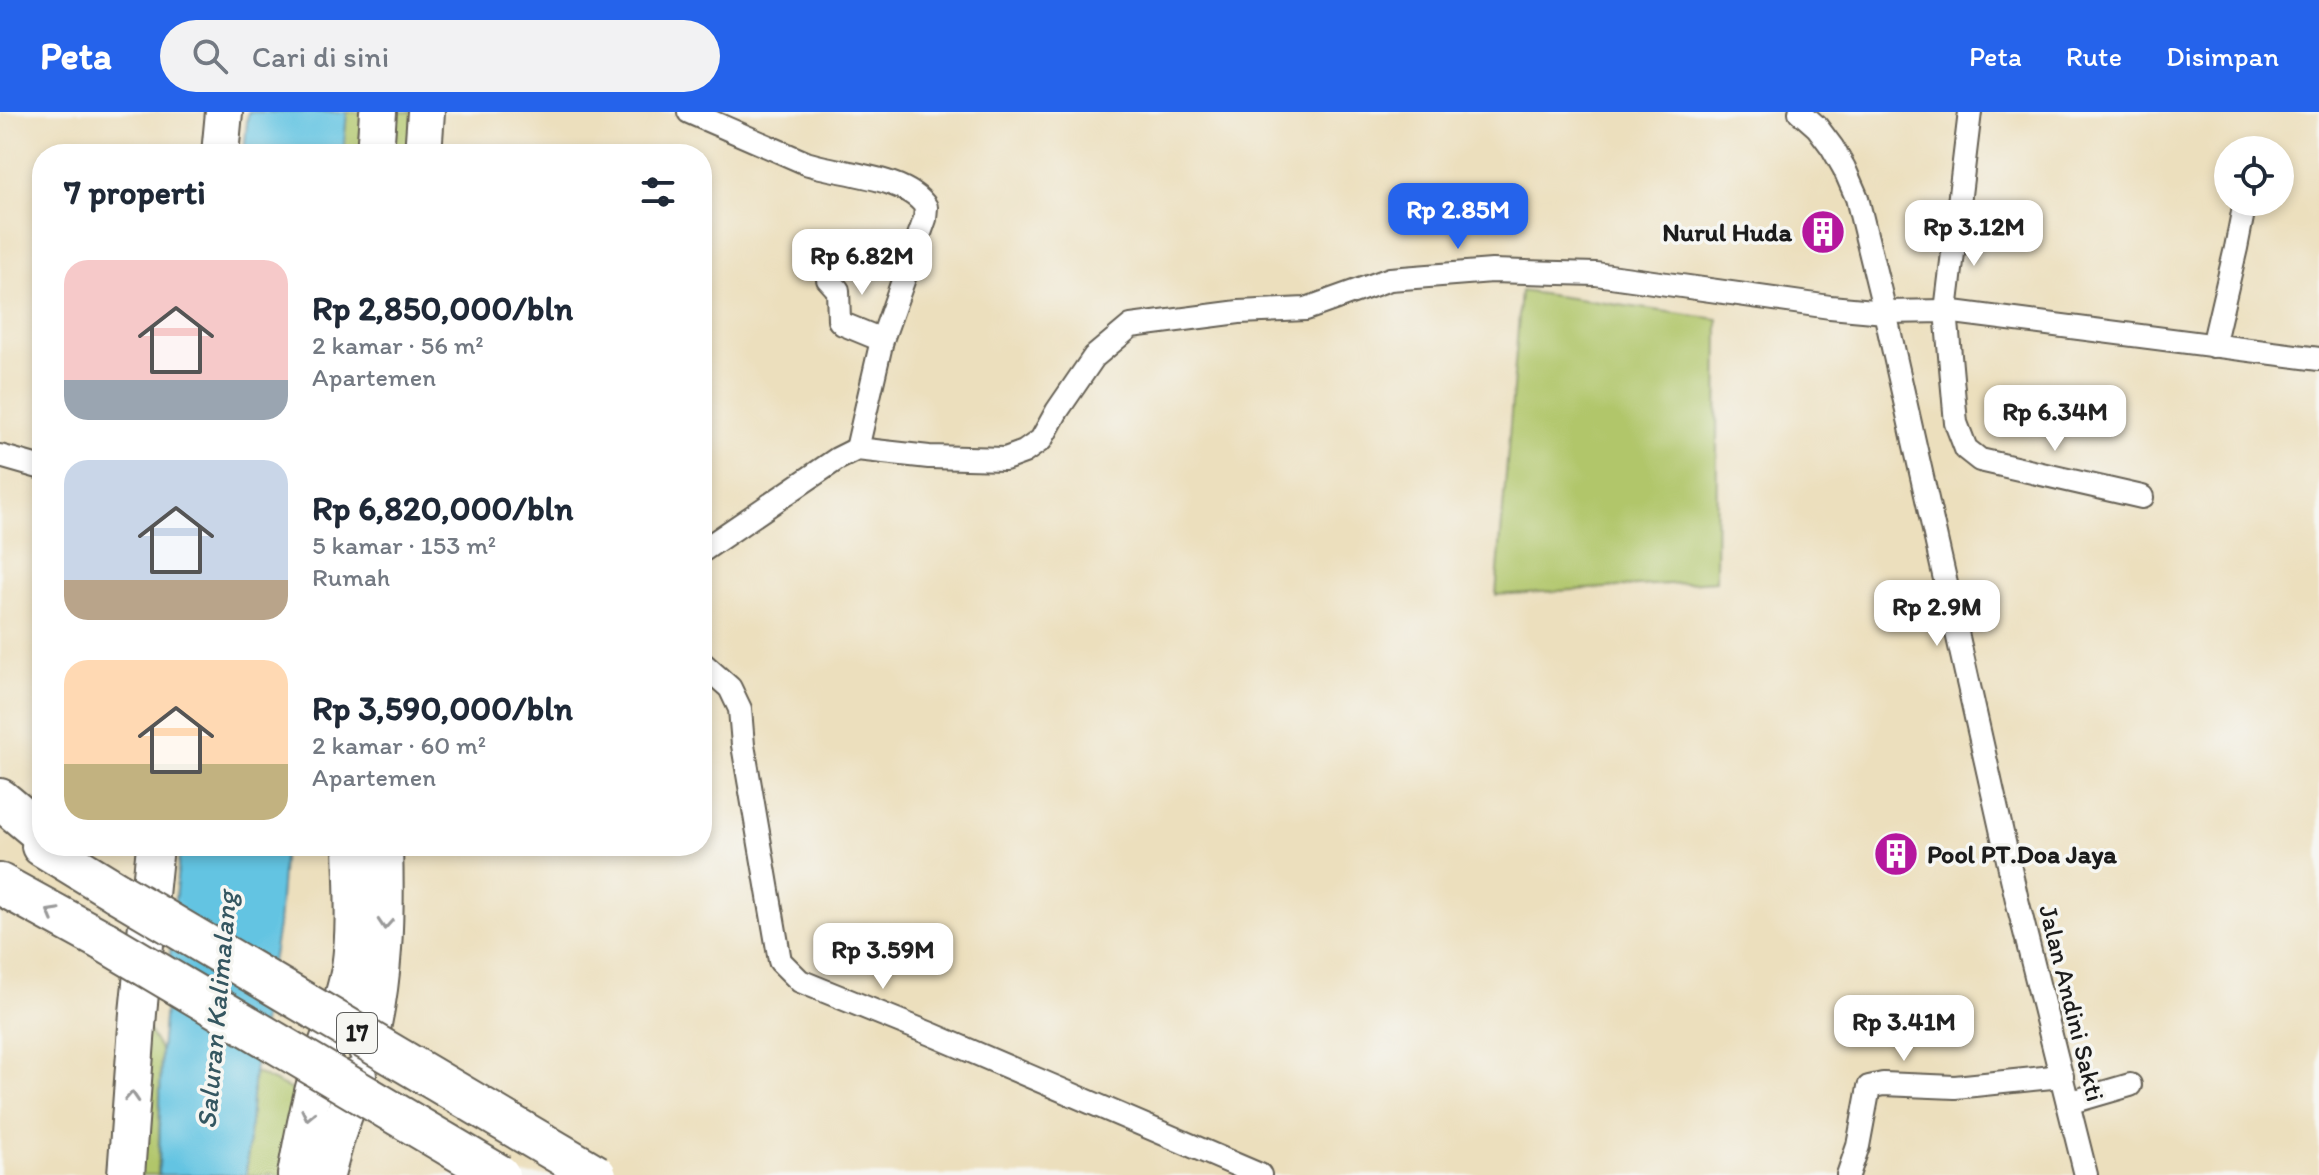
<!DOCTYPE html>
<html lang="id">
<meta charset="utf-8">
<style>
:root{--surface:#fff;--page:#f2f2f3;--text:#1f2937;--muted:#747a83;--accent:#2563eb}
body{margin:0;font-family:Itim,sans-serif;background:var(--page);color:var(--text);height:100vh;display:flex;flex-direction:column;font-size:30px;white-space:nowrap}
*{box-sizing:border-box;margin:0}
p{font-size:26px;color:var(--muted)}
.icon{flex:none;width:44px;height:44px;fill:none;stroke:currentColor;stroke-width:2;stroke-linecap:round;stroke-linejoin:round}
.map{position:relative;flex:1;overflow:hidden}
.sheet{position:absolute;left:32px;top:32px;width:680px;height:712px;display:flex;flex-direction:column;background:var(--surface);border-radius:32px;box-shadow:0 4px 12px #0003}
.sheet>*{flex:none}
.controls{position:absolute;left:2214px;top:24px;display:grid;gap:16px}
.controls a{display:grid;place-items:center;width:80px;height:80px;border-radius:50%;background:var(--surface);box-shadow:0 4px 12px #0003;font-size:40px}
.price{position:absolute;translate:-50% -68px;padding:0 18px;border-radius:16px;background:#fff;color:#222;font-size:26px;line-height:52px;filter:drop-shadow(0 2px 4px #0008)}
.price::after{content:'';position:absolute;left:50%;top:48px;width:24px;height:18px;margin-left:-12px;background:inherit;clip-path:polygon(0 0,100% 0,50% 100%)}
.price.current{background:var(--accent);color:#fff}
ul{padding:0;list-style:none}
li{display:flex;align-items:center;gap:24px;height:200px;padding:0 32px}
li span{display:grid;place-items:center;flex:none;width:224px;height:160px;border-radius:24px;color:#555}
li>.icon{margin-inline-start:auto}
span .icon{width:96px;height:96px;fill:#fffc;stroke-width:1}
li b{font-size:34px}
h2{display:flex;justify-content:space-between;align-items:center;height:96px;padding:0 32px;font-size:34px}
header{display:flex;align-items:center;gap:48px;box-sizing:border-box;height:112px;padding:0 40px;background:var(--accent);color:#fff}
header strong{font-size:38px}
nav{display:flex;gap:44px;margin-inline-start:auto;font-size:28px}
.search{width:560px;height:72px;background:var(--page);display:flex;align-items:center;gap:20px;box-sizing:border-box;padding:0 28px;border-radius:44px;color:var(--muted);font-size:30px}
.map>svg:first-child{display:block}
.green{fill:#b1c66b;stroke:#667144;stroke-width:2}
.water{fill:#64c4e2;stroke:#40707f;stroke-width:2}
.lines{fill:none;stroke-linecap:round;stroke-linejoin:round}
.minor-casing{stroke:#656054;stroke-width:26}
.primary-casing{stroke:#656054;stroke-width:40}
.motorway-casing{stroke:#656054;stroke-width:44}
.minor{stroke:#fff;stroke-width:22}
.primary{stroke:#fff;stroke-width:36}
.motorway{stroke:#fff;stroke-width:40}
.motorway-bridge-casing{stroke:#656054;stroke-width:44;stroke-linecap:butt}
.motorway-bridge{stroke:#fff;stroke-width:40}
.oneway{stroke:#999}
.labels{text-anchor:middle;stroke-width:7;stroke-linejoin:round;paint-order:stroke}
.shield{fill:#f6f6f2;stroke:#5d5d5c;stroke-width:2}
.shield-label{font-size:24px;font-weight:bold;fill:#1c1c1c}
.poi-label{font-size:26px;font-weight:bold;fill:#1c1c1c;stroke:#f6f6f2;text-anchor:end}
.street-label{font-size:26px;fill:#1c1c1c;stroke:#f6f6f2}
.water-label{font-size:28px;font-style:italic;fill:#355761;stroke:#f6f6f2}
</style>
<header>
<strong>Peta</strong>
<div class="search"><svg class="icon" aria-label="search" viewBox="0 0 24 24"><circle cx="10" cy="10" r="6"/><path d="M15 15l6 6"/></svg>Cari di sini</div>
<nav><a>Peta</a><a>Rute</a><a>Disimpan</a></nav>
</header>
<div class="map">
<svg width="2319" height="1063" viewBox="0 0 2319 1063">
<rect width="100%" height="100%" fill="#f6f6f2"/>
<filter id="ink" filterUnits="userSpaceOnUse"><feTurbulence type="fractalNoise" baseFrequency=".0125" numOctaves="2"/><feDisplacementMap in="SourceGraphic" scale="16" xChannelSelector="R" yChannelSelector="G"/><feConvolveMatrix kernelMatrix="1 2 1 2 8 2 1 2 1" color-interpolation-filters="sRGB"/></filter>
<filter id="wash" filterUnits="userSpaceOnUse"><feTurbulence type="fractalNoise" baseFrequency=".006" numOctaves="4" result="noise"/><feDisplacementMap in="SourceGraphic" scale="32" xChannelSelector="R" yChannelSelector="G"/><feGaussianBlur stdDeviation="1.8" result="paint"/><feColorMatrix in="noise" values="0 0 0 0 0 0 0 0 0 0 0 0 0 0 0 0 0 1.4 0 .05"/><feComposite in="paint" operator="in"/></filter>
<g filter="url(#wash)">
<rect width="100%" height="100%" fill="#ecdfbd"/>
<g class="green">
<polygon points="347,0 424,0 421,42 343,42"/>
<polygon points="1521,179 1718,207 1716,469 1496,483"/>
<polygon points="138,901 161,939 158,1063 126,1063"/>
<polygon points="254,960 311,987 296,1063 246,1063"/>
</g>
<g class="water">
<polygon points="248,0 347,0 343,42 244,42"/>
<polygon points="180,734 284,734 278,814 254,960 246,1063 159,1063 161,939"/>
</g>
</g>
<g filter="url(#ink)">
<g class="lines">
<g class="minor-casing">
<g id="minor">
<path d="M689 0 806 51C838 62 907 64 926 95L925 107 882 228 857 337"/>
<polyline points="1800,0 1817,15 1832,35 1844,56 1857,86 1885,200 2017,788 2086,1063"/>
<polyline points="1970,0 1946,199 1956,311 1966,337 1980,348 2142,385"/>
<polyline points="828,167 838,178 839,208 843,212 882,228"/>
<polyline points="2213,234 2236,136 2245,90"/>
<polyline points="0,344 42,356"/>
<polyline points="702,439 837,347 857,337 929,345 1005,347 1024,340 1041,328 1057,299 1094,245 1131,214 1239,200 1306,197 1390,167 1492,159 1596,162 1830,195 1885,200 1946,199 2319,247"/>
<polyline points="702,551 730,576 740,597 743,633 780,849 800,869 931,922 1260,1063"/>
<polyline points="2068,991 2130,973"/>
<polyline points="1848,1063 1858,1034 1869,975 1883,972 1955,975 2062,964"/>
</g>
</g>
<g class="primary-casing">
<g id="primary">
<polyline points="220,42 224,0"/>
<polyline points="375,42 378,0"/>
<polyline points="423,42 426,0"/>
<path d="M367 938C385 870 386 804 384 734"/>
<polyline points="126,1063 138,901 155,734"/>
<path d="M296 1063C303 1023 311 982 323 944 333 915 345 886 350 856 356 816 353 774 352 734"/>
<polyline points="326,1063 337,1022 358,964"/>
</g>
</g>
<g class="motorway-casing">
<g id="motorway">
<polyline points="0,687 42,722"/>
<polyline points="42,734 117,780"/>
<polyline points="0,772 104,829"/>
</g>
</g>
<use href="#minor" class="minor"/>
<use href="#primary" class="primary"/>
<use href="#motorway" class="motorway"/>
<g class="motorway-bridge-casing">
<g id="motorway-bridge">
<polyline points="117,780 596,1063"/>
<polyline points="104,829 499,1063"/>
</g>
</g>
<use href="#motorway-bridge" class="motorway-bridge"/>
</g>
<defs><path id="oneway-chevron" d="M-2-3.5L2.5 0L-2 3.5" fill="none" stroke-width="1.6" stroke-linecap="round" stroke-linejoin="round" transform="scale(2)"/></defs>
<g class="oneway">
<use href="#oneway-chevron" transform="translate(52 801) rotate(-151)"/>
<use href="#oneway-chevron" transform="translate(385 812) rotate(94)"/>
<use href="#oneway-chevron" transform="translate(132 985) rotate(-86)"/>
<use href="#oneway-chevron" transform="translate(308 1003) rotate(102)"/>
</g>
</g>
<defs>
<g id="building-disc" transform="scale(2.3)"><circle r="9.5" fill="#b5179e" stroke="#f6f6f2"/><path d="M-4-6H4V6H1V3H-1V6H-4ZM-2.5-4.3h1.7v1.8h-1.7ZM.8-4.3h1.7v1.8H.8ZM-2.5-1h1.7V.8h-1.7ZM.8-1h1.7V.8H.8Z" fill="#fff"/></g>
</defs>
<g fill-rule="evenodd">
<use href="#building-disc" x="1823" y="120"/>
<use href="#building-disc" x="1896" y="742"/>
</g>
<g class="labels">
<rect class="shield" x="337" y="901" width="40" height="40" rx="6"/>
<g class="shield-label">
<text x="357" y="929">17</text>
</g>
<g class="poi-label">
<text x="1792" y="129">Nurul Huda</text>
<text x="1927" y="751" text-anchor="start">Pool PT.Doa Jaya</text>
</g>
<g class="street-label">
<text transform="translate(2072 891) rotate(76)" y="9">Jalan Andini Sakti</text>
</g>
<g class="water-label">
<text transform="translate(216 898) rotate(-85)" y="10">Saluran Kalimalang</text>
</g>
</g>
</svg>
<div class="controls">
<a><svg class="icon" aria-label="locate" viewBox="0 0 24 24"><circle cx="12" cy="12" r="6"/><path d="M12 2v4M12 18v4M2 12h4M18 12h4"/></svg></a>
</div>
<b class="price current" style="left:1458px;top:139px">Rp 2.85M</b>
<b class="price" style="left:1974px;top:156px">Rp 3.12M</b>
<b class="price" style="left:862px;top:185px">Rp 6.82M</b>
<b class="price" style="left:2055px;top:341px">Rp 6.34M</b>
<b class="price" style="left:1937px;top:536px">Rp 2.9M</b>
<b class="price" style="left:883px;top:879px">Rp 3.59M</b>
<b class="price" style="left:1904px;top:951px">Rp 3.41M</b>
<section class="sheet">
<h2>7 properti<svg class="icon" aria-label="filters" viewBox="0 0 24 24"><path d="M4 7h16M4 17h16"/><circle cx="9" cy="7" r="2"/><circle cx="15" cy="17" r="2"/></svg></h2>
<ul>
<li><span style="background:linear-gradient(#f6c9c9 75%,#9aa5b1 0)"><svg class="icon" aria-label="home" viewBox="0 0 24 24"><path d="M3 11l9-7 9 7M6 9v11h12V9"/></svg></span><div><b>Rp 2,850,000/bln</b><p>2 kamar · 56 m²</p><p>Apartemen</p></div></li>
<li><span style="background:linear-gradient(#c9d6e8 75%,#b9a48a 0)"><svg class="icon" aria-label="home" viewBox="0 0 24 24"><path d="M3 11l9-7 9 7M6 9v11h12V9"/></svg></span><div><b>Rp 6,820,000/bln</b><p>5 kamar · 153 m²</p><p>Rumah</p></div></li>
<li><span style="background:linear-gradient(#ffd9b3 65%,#c2b280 0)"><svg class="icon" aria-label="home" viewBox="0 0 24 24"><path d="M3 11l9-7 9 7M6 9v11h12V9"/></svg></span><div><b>Rp 3,590,000/bln</b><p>2 kamar · 60 m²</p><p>Apartemen</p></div></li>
</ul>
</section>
</div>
